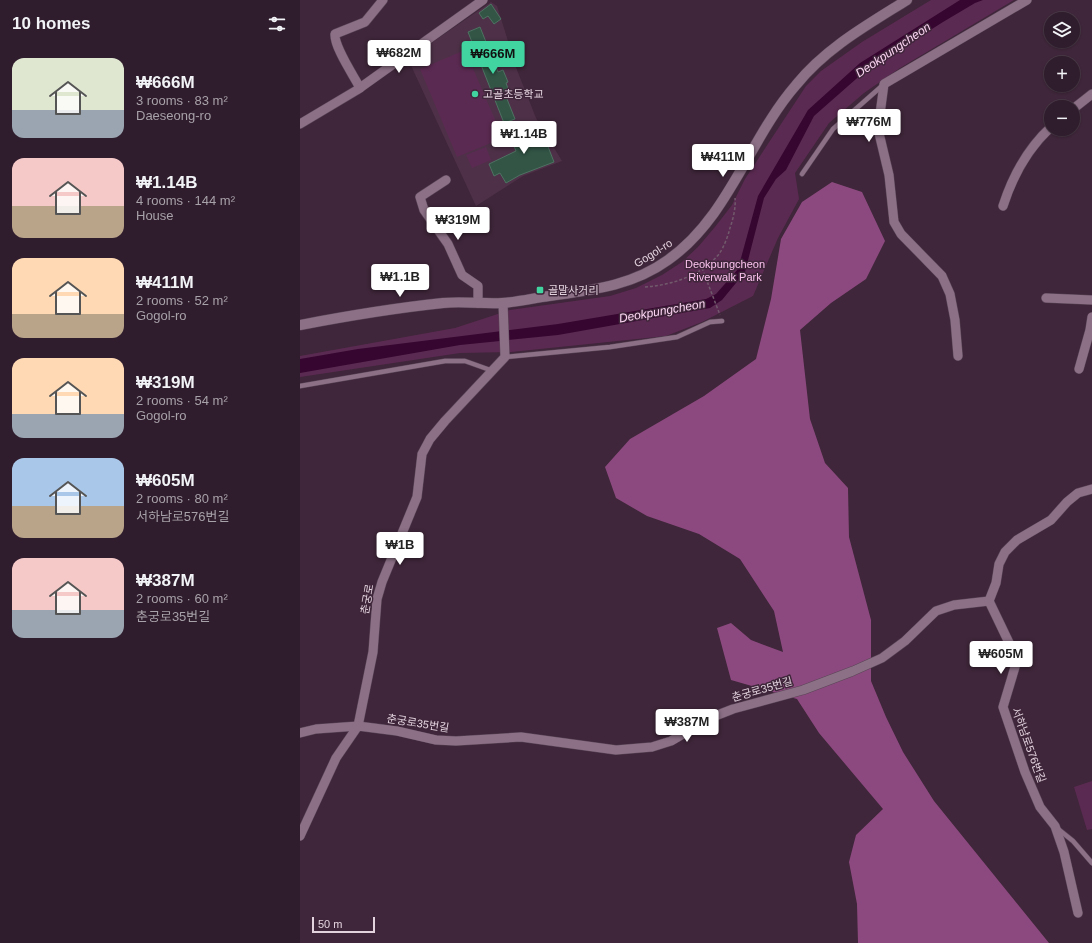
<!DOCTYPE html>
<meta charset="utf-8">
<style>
:root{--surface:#2f1c2c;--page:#3b2938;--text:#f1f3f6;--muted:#a7a1a9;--line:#4a3a48;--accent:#41d4a1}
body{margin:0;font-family:Arial,"Noto Sans KR",sans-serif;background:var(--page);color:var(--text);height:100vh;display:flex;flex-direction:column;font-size:15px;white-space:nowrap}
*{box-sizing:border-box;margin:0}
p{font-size:13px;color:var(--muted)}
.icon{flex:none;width:22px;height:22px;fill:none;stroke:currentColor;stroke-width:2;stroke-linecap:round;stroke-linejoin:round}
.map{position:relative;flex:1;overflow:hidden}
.drawer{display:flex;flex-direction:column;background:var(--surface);width:300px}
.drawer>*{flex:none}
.buttons{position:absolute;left:744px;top:12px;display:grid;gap:8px}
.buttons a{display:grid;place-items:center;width:36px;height:36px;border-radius:50%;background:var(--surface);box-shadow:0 1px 3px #0004,0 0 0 1px var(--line);font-size:20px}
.scale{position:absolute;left:12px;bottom:10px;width:63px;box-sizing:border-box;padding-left:4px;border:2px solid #e3d3df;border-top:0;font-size:11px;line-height:14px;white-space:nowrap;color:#e3d3df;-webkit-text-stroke:3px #3f263a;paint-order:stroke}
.price{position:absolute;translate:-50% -34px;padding:0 9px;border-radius:4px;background:#fff;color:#222;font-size:13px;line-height:26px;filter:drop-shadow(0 1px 2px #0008)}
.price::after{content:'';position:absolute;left:50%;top:24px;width:12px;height:9px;margin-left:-6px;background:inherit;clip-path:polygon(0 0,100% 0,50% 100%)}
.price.current{background:var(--accent);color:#111}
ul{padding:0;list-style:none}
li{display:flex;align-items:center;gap:12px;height:100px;padding:0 12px}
li span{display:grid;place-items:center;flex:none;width:112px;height:80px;border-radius:12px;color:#555}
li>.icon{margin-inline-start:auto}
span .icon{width:48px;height:48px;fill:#fffc;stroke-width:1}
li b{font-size:17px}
h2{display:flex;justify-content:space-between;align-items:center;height:48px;padding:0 12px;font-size:17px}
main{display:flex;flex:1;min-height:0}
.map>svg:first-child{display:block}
.built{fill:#4e3148}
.green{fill:#5b2a52}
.forest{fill:#8c497f}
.water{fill:#360630}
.building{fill:#325546;stroke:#4e7262}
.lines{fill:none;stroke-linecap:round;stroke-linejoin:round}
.service-casing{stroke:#5a4556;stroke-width:5.5}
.minor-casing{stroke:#5a4556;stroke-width:10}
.tertiary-casing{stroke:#5a4556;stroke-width:11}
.path{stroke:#715a6c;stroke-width:1.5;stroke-dasharray:3 2;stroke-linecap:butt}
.service{stroke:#8c7086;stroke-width:4.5}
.minor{stroke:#8c7086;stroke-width:9}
.tertiary{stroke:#8c7086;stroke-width:10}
.poi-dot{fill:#41d4a1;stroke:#3f263a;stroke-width:1.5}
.labels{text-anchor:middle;stroke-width:3;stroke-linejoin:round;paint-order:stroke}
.poi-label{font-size:11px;fill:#e3d3df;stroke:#3f263a;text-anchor:start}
.street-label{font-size:11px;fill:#e3d3df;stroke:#3f263a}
.park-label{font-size:11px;fill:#fbc2ee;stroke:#3f263a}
.water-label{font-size:12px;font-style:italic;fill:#fcd5f3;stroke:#3f263a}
</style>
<main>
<section class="drawer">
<h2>10 homes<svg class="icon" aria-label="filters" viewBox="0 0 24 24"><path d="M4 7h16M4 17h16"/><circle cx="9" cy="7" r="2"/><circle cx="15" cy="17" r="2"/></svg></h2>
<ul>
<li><span style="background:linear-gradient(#dfe7d0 65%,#9aa5b1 0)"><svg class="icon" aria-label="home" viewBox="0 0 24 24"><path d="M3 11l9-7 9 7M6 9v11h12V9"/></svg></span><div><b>₩666M</b><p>3 rooms · 83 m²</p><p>Daeseong-ro</p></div></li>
<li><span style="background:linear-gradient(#f6c9c9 60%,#b9a48a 0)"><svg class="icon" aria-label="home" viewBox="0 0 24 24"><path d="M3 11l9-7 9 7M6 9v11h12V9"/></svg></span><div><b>₩1.14B</b><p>4 rooms · 144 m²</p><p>House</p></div></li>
<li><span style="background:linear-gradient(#ffd9b3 70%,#b9a48a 0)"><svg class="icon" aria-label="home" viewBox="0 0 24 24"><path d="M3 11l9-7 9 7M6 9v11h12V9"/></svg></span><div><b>₩411M</b><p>2 rooms · 52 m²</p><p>Gogol-ro</p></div></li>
<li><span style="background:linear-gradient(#ffd9b3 70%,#9aa5b1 0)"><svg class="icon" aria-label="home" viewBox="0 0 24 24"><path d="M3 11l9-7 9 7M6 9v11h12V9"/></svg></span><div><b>₩319M</b><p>2 rooms · 54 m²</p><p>Gogol-ro</p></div></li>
<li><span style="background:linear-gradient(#a9c7e8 60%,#b9a48a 0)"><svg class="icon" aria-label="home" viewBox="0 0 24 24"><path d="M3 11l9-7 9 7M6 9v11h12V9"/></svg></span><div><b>₩605M</b><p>2 rooms · 80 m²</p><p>서하남로576번길</p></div></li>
<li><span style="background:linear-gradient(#f6c9c9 65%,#9aa5b1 0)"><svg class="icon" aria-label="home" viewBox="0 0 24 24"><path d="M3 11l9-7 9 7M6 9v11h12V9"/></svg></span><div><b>₩387M</b><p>2 rooms · 60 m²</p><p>춘궁로35번길</p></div></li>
</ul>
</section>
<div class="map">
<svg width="792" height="943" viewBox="0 0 792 943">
<rect width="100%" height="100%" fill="#3f263a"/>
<polygon class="built" points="191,2 197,6 217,70 236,118 262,161 223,176 176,206 108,59"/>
<g class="green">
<polygon points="631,0 714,0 600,68 564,93 529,123 495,173 499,199 478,238 453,296 402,322 366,336 211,352 160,353 0,377 0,356 155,328 210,310 310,296 336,288 362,275 382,262 398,247 415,227 432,205 445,179 506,86 521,71 562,42"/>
<polygon points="165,50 203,138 157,157 120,69"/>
<polygon points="186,147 191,160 172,168 166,155"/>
<polygon points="792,781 792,829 787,830 774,787"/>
</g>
<polygon class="forest" points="532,182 562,192 585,241 566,279 531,303 500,330 510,419 525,463 548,488 549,537 571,620 571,681 586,717 603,752 634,801 749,943 558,943 557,904 549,862 556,835 583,809 519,733 497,699 431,680 417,628 431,623 451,640 483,652 474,611 440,559 399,534 347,516 316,498 305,467 330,439 404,396 456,359 471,299 481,239 502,202"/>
<polygon class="water" points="660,0 683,0 675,3 643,22 564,72 514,116 486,170 476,179 464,198 445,272 422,300 410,308 258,335 160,345 0,373 0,359 58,349 258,324 406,299 416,294 438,269 458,196 508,110 560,63"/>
<g class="building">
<polygon points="191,4 201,19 194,24 188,16 183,19 179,13"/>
<polygon points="180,27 198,72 203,70 208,82 206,83 211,97 207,99 215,119 204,123 168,32"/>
<polygon points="240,126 254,162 220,175 206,183 200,173 194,176 189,164 216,151 210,136"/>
</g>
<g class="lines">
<g class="service-casing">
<g id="service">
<polyline points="502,174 533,129 583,85"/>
<polyline points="205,357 310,347 377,337 410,322 422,321"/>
<polyline points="0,386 145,361 165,361 193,371"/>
<polyline points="758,829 773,841 792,863"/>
</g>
</g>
<g class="minor-casing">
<g id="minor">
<path d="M60 88C54 76 34 47 35 34L65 22 83 0"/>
<polyline points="773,109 792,94"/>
<polyline points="0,124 57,90 183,0"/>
<polyline points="146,180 120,197 124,210 148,244 162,275 178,286 178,303"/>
<path d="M703 206C713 175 727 149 751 127"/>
<polyline points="746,298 792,300"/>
<polyline points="658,356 655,320 650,294 642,276 601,234 594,222 589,175 578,129 584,84 727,0"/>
<polyline points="779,369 790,330 792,317"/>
<polyline points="0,733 16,729 58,726 73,652 77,599 82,582 117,497 122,454 130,439 145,421 205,357 203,303"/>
<polyline points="0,836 36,758 58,726 97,731 136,740 156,741 221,737 316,750 352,747 371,741 410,718 433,709 503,690 553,671 582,658 605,641 636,611 654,605 689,601"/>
<polyline points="778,913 764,852 755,826 740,807 725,772 703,707 715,667 713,651 689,601 696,583 699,564 705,552 717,540 751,520 767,502 778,493 792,489"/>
</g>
</g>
<g class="tertiary-casing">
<path id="tertiary" d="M0 325C47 316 95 308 143 303 162 301 182 304 202 303 218 302 234 298 249 296 292 290 332 286 368 260 429 217 449 139 496 85 526 48 567 25 607 0"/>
</g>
<g class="path">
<polyline points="402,268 420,315"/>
<path d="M345 287C372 285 401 276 419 254 424 247 428 236 430 228 433 219 436 208 435 198"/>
</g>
<use href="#service" class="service"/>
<use href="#minor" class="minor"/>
<use href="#tertiary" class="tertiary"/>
</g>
<g class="poi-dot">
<circle cx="175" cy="94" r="4"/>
<rect x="236" y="286" width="8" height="8" rx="2"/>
</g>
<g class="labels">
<g class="poi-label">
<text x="183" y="98">고골초등학교</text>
<text x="248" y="294">골말사거리</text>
</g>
<g class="street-label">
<text transform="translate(353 253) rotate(-32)" y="4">Gogol-ro</text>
<text transform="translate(67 599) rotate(-80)" y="4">춘궁로</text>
<text transform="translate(462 689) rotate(-16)" y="4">춘궁로35번길</text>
<text transform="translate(118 723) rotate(9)" y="4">춘궁로35번길</text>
<text transform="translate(729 745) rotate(70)" y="4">서하남로576번길</text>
</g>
<g class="park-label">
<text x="425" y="268">Deokpungcheon<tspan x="425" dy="13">Riverwalk Park</tspan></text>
</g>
<g class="water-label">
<text transform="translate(593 50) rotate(-34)" y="4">Deokpungcheon</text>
<text transform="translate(362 311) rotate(-10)" y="4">Deokpungcheon</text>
</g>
</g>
</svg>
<div class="buttons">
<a><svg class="icon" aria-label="layers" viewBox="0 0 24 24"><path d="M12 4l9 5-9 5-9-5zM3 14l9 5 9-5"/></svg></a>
<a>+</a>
<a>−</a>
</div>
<div class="scale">50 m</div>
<b class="price" style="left:99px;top:74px">₩682M</b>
<b class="price current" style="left:193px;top:75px">₩666M</b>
<b class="price" style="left:569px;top:143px">₩776M</b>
<b class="price" style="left:224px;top:155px">₩1.14B</b>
<b class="price" style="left:423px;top:178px">₩411M</b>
<b class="price" style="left:158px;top:241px">₩319M</b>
<b class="price" style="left:100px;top:298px">₩1.1B</b>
<b class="price" style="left:100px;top:566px">₩1B</b>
<b class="price" style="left:701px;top:675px">₩605M</b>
<b class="price" style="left:387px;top:743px">₩387M</b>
</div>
</main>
